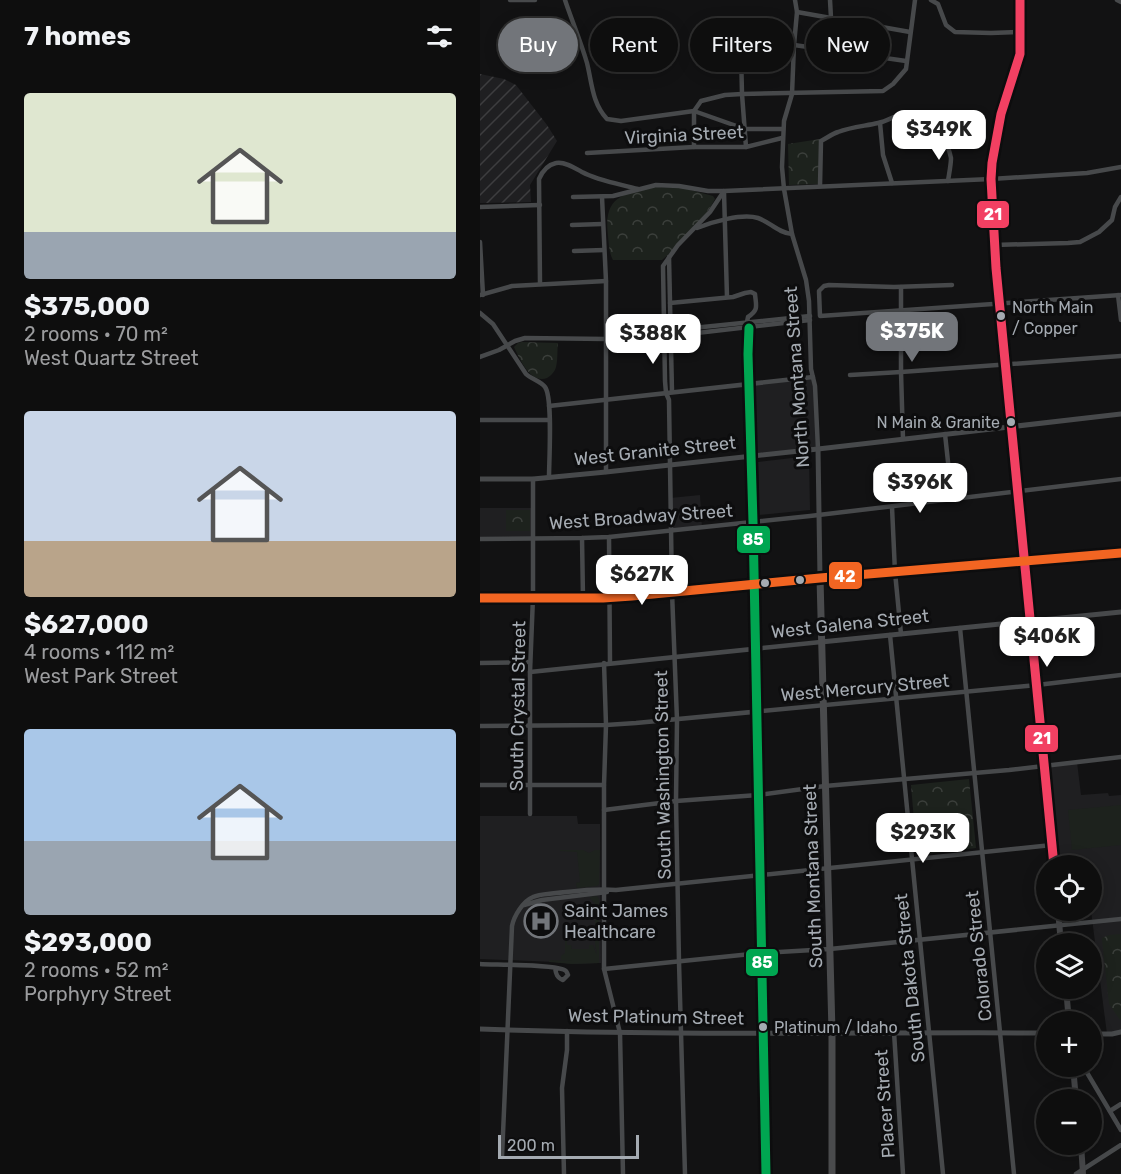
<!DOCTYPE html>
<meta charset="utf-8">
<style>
:root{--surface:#0e0e0e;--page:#1c1c1c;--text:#f1f3f6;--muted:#9b9c9e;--line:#2e2e2e;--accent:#72757a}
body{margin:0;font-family:Rubik,sans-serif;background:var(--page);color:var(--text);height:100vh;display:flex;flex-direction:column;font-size:22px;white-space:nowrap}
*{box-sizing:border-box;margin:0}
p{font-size:20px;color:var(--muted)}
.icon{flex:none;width:33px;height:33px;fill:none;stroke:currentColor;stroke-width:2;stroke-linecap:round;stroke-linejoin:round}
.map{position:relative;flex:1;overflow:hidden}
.details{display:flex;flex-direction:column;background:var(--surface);width:480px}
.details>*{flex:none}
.hud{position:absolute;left:18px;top:18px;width:532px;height:54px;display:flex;gap:12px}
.buttons{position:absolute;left:556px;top:855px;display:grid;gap:12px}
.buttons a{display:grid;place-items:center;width:66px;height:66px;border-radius:50%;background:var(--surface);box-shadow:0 3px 15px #0003,0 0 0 2px var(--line);font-size:30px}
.scale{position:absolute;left:18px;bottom:15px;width:141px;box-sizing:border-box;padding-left:6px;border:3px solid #a5abb2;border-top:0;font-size:16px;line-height:21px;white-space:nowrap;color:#a5abb2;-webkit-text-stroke:4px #0d0d0e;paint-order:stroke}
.price{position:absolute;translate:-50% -51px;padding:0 14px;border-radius:12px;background:#fff;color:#222;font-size:20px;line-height:39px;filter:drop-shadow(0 2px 3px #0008)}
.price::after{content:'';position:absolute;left:50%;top:36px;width:18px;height:14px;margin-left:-9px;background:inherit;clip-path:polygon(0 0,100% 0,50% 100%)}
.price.active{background:var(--accent);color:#fff}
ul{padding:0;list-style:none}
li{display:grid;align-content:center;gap:12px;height:318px;padding:0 24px}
li span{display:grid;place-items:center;height:186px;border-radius:6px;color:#555}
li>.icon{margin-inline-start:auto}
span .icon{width:108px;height:108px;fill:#fffc;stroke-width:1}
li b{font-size:26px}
h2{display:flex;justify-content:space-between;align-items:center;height:72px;padding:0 24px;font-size:26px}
.pill{padding:0 21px;border-radius:27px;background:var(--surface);box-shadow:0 3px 15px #0003,0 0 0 2px var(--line);font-size:21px;line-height:54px}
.pill.active{background:var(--accent);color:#fff}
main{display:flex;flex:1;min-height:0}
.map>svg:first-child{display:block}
.built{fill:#1f1f21}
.industrial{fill:url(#industrial-furrows)}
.green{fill:#1d221d}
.forest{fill:url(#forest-crowns)}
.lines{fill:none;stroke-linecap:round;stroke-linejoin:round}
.minor{stroke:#47494b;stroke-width:4.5}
.tertiary{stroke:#47494b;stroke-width:5}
.secondary{stroke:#464749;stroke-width:6}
.primary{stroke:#4a4b4d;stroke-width:7}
.bus-1-casing{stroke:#0d0d0e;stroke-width:14}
.bus-2-casing{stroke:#0d0d0e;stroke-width:14}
.bus-3-casing{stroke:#0d0d0e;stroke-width:14}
.bus-1{stroke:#f24062;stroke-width:9}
.bus-2{stroke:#00a651;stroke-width:9}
.bus-3{stroke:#f26522;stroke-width:9}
.bus-dot{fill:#a5abb2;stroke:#0d0d0e;stroke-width:2}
.labels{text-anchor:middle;stroke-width:6;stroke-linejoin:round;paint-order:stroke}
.bus-label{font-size:16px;fill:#a5abb2;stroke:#0d0d0e;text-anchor:start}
.street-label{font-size:18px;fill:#a5abb2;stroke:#0d0d0e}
.poi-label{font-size:18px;fill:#a5abb2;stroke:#0d0d0e;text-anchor:start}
.line-badge{stroke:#0d0d0e;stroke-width:2}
.badge-label{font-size:16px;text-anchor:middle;font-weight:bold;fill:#fff}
</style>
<main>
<section class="details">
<h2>7 homes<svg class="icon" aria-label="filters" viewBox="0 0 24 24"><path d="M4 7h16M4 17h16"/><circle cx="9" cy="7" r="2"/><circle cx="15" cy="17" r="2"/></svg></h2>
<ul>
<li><span style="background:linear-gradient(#dfe7d0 75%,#9aa5b1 0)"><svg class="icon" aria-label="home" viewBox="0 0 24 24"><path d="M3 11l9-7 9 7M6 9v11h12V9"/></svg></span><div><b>$375,000</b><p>2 rooms · 70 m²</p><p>West Quartz Street</p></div></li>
<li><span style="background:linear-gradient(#c9d6e8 70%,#b9a48a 0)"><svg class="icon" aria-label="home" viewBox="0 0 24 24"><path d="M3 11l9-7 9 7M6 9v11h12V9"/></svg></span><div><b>$627,000</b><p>4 rooms · 112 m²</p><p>West Park Street</p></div></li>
<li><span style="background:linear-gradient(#a9c7e8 60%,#9aa5b1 0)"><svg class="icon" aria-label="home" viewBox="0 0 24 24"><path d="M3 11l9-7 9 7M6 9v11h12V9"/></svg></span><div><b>$293,000</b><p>2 rooms · 52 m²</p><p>Porphyry Street</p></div></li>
</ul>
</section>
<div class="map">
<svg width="641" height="1174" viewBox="0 0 641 1174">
<defs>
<pattern id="industrial-furrows" width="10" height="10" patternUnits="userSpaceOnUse" patternTransform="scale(1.5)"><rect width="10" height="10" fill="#1f1f21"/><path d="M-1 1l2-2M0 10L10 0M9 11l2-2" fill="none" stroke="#3d3d3f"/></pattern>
<pattern id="forest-crowns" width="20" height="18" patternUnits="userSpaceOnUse" patternTransform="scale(1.5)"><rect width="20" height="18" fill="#1d221d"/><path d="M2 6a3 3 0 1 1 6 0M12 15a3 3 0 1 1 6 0" fill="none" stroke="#3b3f3b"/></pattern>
</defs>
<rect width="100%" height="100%" fill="#121213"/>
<g class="built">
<polygon points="333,376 338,449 271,456 269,384"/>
<polygon points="329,456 330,510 279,515 278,462"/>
<polygon points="220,495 222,528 191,531 190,498"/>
<rect x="0" y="508" width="52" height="31"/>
<polygon points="597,762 601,795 628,793 629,796 641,795 641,1032 627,1034 611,911 612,866 574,865 564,766"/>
<polygon points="0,816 97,816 98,824 120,824 121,963 93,964 75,962 0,959"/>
</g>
<polygon class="industrial" points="0,74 24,79 36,85 67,125 77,141 50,185 51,202 0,203"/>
<g class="green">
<polygon points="641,805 641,845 592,850 588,810"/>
<polygon points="80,850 103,850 109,853 115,850 120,850 119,884 117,886 97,888 96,883 100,882 97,852 80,851"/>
<polygon points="117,896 119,899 119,963 92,964 69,962 69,960 93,961 81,960 81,956 85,953 85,938 87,938 87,945 91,945 92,949 109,949 109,945 113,945 116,953 117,954 115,944 115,904 110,898 110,897"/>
</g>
<g class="forest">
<polygon points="340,139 339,184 309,185 308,144"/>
<path d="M177 187 203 188 233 196 235 199C224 221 201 244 182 260H133C129 253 129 245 128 236 123 196 143 193 177 187Z"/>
<path d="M42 342 78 343C77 350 78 359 76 367 75 371 71 376 67 378 50 384 40 359 34 347L38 343Z"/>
<rect x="26" y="510" width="24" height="21"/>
<polygon points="489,779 496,848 437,855 431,785"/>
<polygon points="641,934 641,1019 640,1020 629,1004 622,940 622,938 629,935"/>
</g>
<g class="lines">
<g class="minor">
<polyline points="30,0 55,0"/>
<path d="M85 0C92 21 101 42 107 63 112 83 112 103 127 119L141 121 214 111 265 129H303"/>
<polyline points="315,0 317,12 314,45 312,94 304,121 302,167 304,189 312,234 326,280 329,301 331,369 335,386 338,449"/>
<polyline points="350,0 351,18"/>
<polyline points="451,0 458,4 466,25 475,32 511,33 541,32"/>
<polyline points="637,0 641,2"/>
<polyline points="317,12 430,32"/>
<polyline points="372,22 373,54"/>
<polyline points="314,45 426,61"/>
<polyline points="261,52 262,94 266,147"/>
<polyline points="400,123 403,155 412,183"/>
<polyline points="214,147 214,111 221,101 245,95 262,94 403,91 413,84 426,69 435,0"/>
<polyline points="107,153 214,147 266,147 302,138"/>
<path d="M340 186 341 141C347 138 352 134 358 132 371 127 385 126 398 123 409 121 418 113 429 113 446 113 469 143 471 158 471 165 469 174 468 181"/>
<polyline points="244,192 247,297"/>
<polyline points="93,197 133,196 176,185 199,186 228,191 244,191 511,179 607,173 641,167"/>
<polyline points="122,197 126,281 126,472"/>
<polyline points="0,207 60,205"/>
<polyline points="92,225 122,224"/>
<path d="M217 228C232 222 262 213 278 218 290 222 298 233 312 234"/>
<polyline points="0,242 3,295"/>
<polyline points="514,245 588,243 600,242 619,232 632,220 635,207 641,197"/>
<polyline points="94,251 124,250"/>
<polyline points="189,257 192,392"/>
<path d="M60 284 59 179C62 172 67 165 76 163 84 161 95 168 102 172 119 181 140 184 158 189"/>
<polyline points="472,285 414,287 349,285 344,286 339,291 340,316 641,295"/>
<polyline points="421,287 421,372 423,439"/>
<polyline points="0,295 32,286 126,281"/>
<polyline points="638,295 641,320"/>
<path d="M190 303 253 297 265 293 271 292 275 294C276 306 279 310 268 317L267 322"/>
<path d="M0 313 13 324 46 374C51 379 61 381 65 387 73 397 69 462 69 477"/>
<polyline points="269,328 268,354 273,522 286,1174"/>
<polyline points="181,333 213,328 330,316"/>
<polyline points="0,357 19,350 35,341 45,338 126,339 176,335 191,336 330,320"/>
<polyline points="370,375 421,372 641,356"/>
<polyline points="69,406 333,377"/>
<polyline points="0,420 69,420"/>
<polyline points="465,434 472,499"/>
<polyline points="412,507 415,572 421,634"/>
<polyline points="129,537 130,663"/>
<polyline points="102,538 103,598"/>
<polyline points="0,539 102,538 129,537 330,516 641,479"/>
<polyline points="480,628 534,1174"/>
<polyline points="410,635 463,1174"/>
<polyline points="0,663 50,662"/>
<polyline points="124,663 126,725 124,785 124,969 140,1033 143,1174"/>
<polyline points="50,672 341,642"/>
<polyline points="0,726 126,725 156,723 557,685 641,675"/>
<polyline points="0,785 124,785"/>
<polyline points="124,810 196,801 278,795 345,786 529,770 641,757"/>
<polyline points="50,814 50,672 53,597 53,479"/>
<polyline points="44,905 62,900 127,892"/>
<path d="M0 964C13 965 79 964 86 971 87 972 87 973 88 975L83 980C77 978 76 974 75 968"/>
<polyline points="124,969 281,953 350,949 641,919"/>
<polyline points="414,1032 423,1174"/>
<polyline points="601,1066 606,1071 641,1130"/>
<polyline points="630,1111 641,1104"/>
<path d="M22 1157 32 926C34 916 43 901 53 897 59 894 69 894 76 893 96 891 116 888 136 890L572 845"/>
<polyline points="84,1174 82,1088 87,1050 87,1031"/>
<polyline points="205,1174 199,962 196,801 197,720 192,592 189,400 186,393 185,381 183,266 198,245 230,212 244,191"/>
<polyline points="596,1174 641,1145"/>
</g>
<g class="tertiary">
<polyline points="0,479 53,479 126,472 338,449 641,414"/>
<polyline points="0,598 123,598 152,596 340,578 338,449"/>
<polyline points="341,642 641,612"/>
<path d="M0 1029C189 1036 378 1032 567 1033"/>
<polyline points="612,1034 632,1034 641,1032"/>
</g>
<g class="secondary">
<polyline points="540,0 540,54 521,114 512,163 511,179 516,268 574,866"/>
<polyline points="578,910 581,944"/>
<polyline points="586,988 589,1022"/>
<polyline points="593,1066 596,1100"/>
<polyline points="601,1144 603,1174"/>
</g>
<polyline class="primary" points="352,1174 352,1032 340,578 641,553"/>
<g class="bus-1-casing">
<polyline id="bus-1" points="540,0 540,54 521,114 512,163 511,179 516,268 574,866"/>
</g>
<g class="bus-2-casing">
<polyline id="bus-2" points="269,328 268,354 273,522 286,1174"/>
</g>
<g class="bus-3-casing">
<polyline id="bus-3" points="0,598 123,598 152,596 340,578 641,553"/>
</g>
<use href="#bus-1" class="bus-1"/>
<use href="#bus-2" class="bus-2"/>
<use href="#bus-3" class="bus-3"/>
</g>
<defs>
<g id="hospital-ring" transform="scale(1.725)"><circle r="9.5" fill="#0d0d0e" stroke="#72757a" stroke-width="1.5"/><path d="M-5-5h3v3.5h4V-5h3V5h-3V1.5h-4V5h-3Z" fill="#72757a"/></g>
</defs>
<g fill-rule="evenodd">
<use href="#hospital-ring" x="61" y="921"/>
</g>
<g class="bus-dot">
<circle cx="521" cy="316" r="5"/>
<circle cx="531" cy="422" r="5"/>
<circle cx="320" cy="580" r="5"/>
<circle cx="285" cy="583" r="5"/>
<circle cx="283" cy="1027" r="5"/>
</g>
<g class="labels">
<g class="bus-label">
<text x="532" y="313">North Main<tspan x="532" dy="21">/ Copper</tspan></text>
<text x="520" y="428" text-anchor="end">N Main &amp; Granite</text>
<text x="294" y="1033">Platinum / Idaho</text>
</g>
<g class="street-label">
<text transform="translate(204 135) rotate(-3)" y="6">Virginia Street</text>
<text transform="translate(317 377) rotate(-94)" y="6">North Montana Street</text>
<text transform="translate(175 451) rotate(-6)" y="6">West Granite Street</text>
<text transform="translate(161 517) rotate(-4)" y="6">West Broadway Street</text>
<text transform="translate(370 624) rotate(-6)" y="6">West Galena Street</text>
<text transform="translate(385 688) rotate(-5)" y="6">West Mercury Street</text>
<text transform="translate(38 706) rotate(-89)" y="6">South Crystal Street</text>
<text transform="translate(183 775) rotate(-91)" y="6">South Washington Street</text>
<text transform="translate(333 876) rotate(-92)" y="6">South Montana Street</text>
<text transform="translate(499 956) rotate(-96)" y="6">Colorado Street</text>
<text transform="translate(430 978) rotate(-96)" y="6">South Dakota Street</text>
<text transform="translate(176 1017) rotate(1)" y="6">West Platinum Street</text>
<text transform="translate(405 1104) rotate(-94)" y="6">Placer Street</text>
</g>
<g class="poi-label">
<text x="84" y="917">Saint James<tspan x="84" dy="21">Healthcare</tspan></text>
</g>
</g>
<g class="line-badge">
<rect x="496" y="200" width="34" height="29" rx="6" fill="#f24062"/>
<rect x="256" y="525" width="35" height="29" rx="6" fill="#00a651"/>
<rect x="348" y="561" width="35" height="29" rx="6" fill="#f26522"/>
<rect x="544" y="724" width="35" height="29" rx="6" fill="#f24062"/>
<rect x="265" y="948" width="34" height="29" rx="6" fill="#00a651"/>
</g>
<g class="badge-label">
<text x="513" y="220">21</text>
<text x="273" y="545">85</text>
<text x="365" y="582">42</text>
<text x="562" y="744">21</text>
<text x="282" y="968">85</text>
</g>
</svg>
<div class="buttons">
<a><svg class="icon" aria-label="locate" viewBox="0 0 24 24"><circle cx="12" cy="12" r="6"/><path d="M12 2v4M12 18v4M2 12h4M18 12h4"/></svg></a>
<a><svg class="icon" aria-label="layers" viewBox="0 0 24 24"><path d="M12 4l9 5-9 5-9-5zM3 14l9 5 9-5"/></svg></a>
<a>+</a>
<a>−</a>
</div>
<div class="scale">200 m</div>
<b class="price" style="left:459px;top:161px">$349K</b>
<b class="price active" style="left:432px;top:363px">$375K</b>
<b class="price" style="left:173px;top:365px">$388K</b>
<b class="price" style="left:440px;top:514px">$396K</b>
<b class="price" style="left:162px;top:606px">$627K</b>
<b class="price" style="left:567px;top:668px">$406K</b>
<b class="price" style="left:443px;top:864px">$293K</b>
<div class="hud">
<a class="pill active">Buy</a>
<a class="pill">Rent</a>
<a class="pill">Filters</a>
<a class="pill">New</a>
</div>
</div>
</main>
